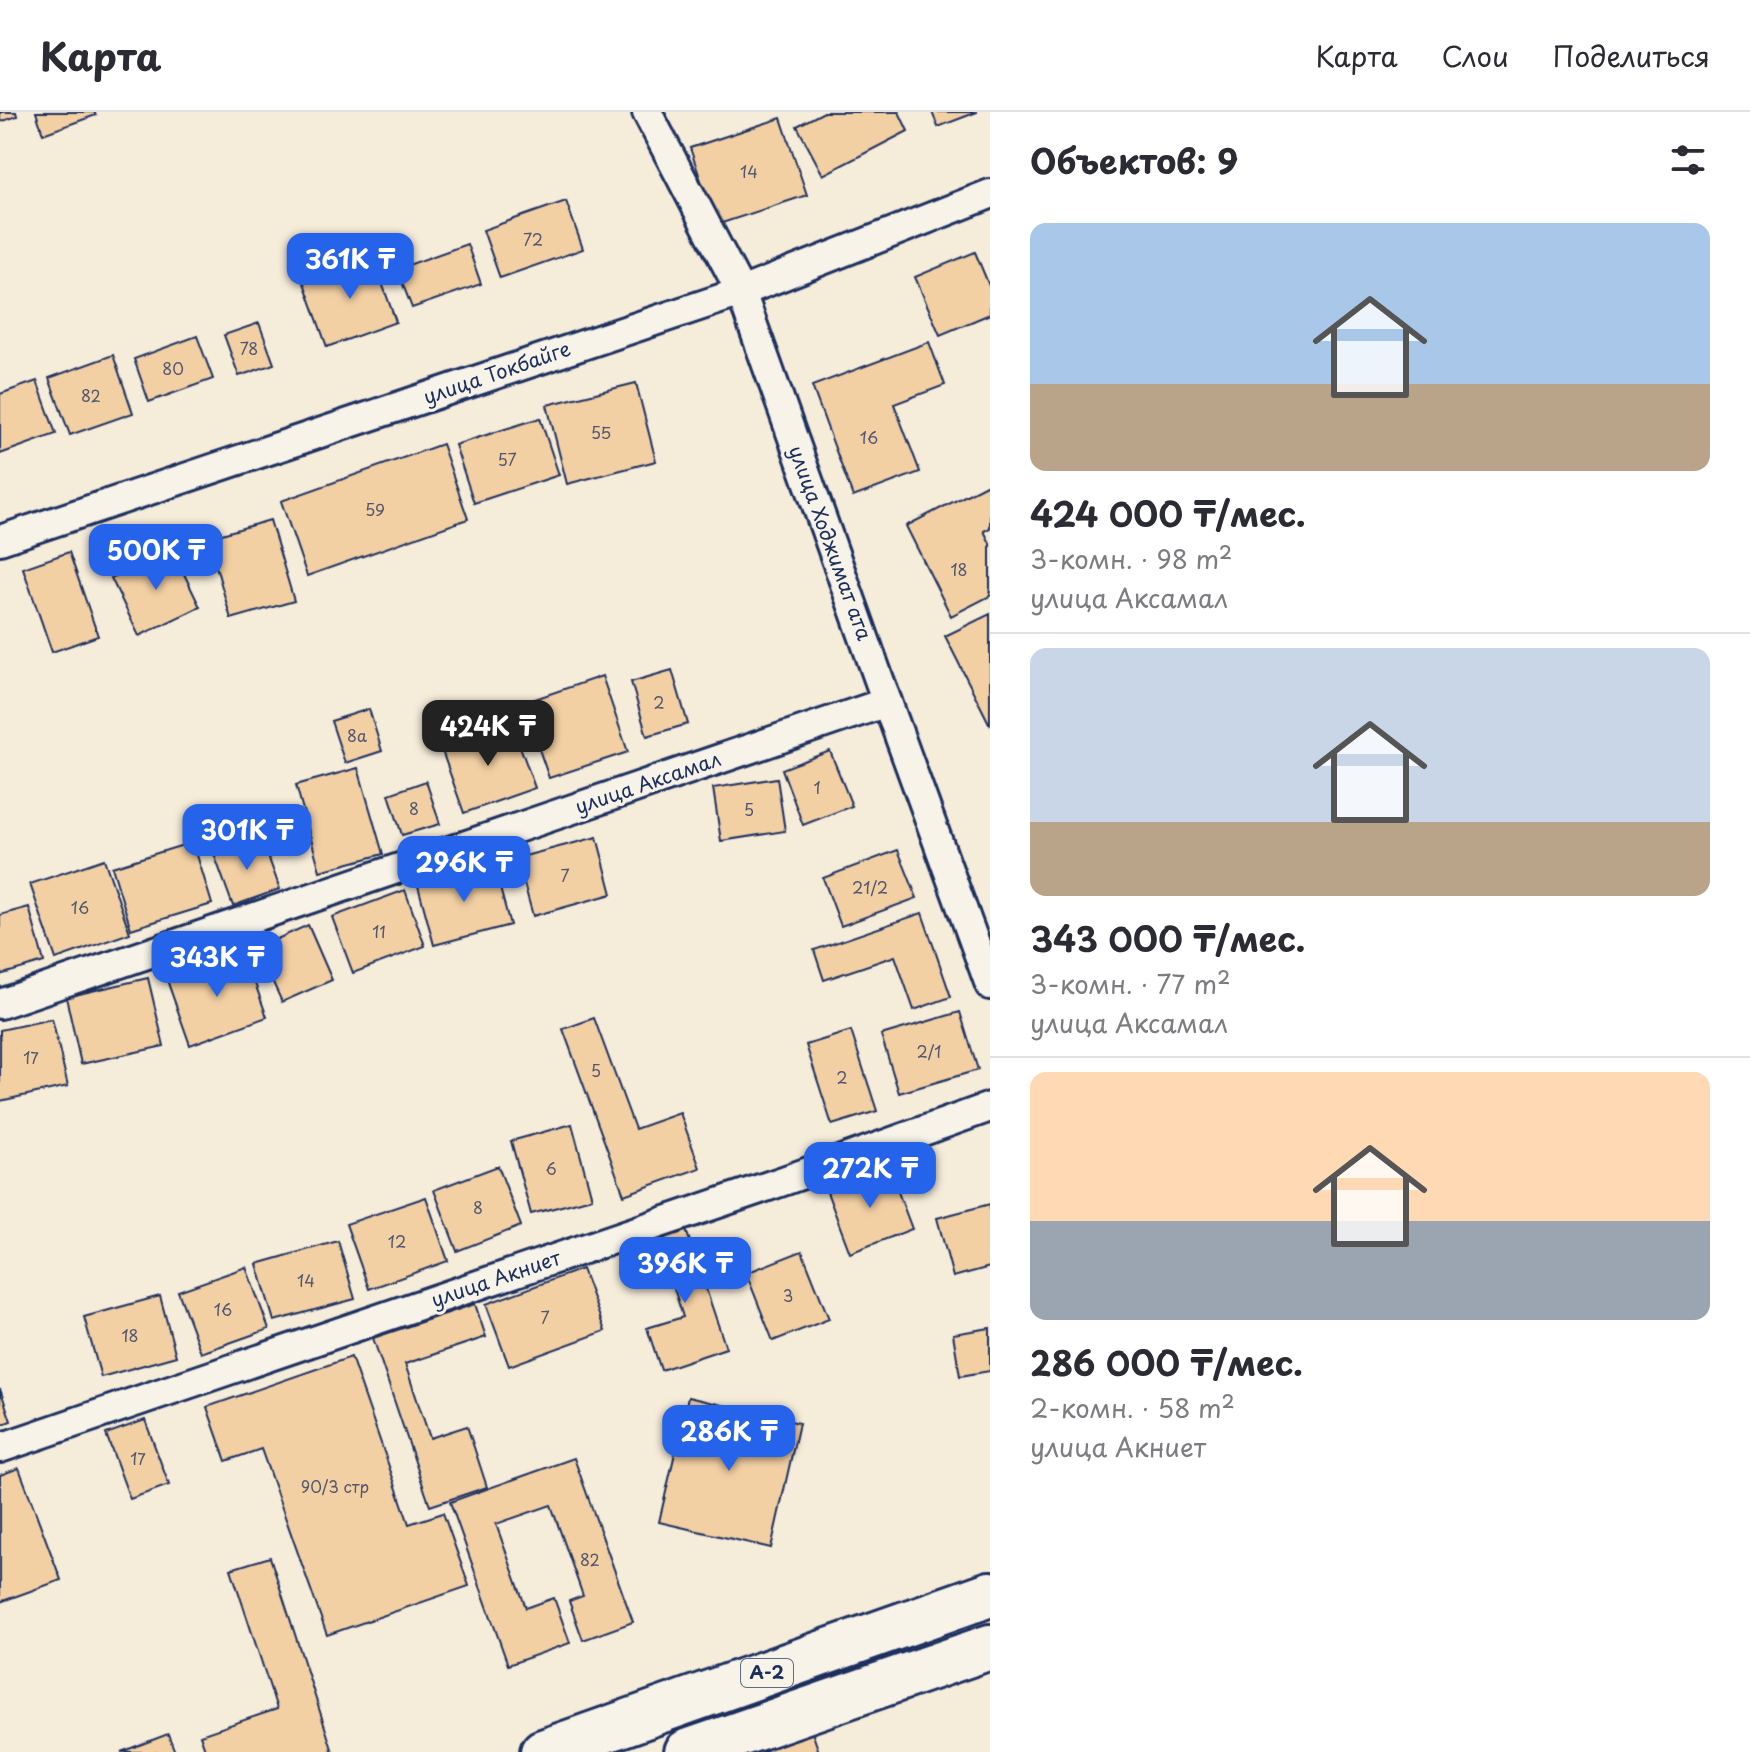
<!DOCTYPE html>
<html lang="ru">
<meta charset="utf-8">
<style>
:root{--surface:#fff;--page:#f7f7f7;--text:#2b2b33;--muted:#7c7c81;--line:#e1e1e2;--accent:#2563eb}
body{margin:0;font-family:"Playpen Sans",sans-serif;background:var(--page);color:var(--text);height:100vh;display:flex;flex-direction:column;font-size:30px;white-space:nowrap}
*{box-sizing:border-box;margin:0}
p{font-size:26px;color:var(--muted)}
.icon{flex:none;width:44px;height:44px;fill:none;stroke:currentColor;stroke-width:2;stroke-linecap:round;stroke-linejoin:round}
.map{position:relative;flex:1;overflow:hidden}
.drawer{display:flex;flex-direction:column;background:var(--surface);width:760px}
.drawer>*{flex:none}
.price{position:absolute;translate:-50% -68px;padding:0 18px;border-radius:16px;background:var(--accent);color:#fff;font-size:26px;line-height:52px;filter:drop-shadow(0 2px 4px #0008)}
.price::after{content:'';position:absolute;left:50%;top:48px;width:24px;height:18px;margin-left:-12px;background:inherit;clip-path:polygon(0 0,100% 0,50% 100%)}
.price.current{background:#222;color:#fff}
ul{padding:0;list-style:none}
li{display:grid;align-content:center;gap:16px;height:424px;padding:0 40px}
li+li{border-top:2px solid var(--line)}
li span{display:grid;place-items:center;height:248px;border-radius:16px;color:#555}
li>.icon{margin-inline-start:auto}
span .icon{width:144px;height:144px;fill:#fffc;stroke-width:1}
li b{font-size:34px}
h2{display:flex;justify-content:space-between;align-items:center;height:96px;padding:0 40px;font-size:34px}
header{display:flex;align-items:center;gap:48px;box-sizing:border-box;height:112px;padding:0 40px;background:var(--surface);border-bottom:2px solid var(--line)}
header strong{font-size:38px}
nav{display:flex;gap:44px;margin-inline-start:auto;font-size:28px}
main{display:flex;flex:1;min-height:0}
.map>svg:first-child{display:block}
.building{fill:#f3d0a4;stroke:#1b2f5e;stroke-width:2}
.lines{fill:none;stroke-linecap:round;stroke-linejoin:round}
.minor-casing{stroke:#1b2f5e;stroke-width:34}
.trunk-casing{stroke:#1b2f5e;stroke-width:50}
.minor{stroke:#f7f3e8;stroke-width:28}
.trunk{stroke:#f7f3e8;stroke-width:44}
.labels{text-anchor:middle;stroke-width:6;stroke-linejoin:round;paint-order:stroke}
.number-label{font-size:16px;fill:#515770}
.shield{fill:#f7f3e8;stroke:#5d6a87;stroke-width:2}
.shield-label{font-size:18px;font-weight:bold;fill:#1b2f5e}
.street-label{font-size:20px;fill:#1b2f5e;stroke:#f7f3e8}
</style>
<header>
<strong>Карта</strong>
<nav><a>Карта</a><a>Слои</a><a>Поделиться</a></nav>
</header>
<main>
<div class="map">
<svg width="990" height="1640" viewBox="0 0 990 1640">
<rect width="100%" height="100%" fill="#f6ecda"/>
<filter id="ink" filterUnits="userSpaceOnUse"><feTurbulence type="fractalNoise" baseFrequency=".0125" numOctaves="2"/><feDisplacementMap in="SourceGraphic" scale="16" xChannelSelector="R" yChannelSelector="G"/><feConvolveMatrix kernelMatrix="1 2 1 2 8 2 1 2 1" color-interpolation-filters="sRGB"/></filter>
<g filter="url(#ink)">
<g class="building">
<polygon points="0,0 16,0 17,4 0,10"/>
<polygon points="36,0 94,0 96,3 43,22"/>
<polygon points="824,0 899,0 908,19 823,63 797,14"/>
<polygon points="932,0 977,0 938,15"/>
<polygon points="781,6 807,83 716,113 690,36"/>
<polygon points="566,89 583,137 500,166 483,118"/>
<polygon points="467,132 481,172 412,196 397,157"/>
<polygon points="975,140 990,176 990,202 940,223 915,165"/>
<polygon points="372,143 396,210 327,235 303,168"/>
<polygon points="259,211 274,252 239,264 224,223"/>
<polygon points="197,224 213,267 149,290 134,247"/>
<polygon points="929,230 945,273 894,292 920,360 853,385 812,274"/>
<polygon points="113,243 133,301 70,323 49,266"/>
<polygon points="37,269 56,322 0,342 0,282"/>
<polygon points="636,271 656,349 567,372 547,293"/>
<polygon points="540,306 559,363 474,391 455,333"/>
<polygon points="442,332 468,407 307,464 281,389"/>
<polygon points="990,371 990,416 984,419 990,431 990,484 951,504 906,414"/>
<polygon points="270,408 294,489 231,507 208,426"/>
<polygon points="172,437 200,495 139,524 111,466"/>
<polygon points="69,440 98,524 52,540 23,456"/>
<polygon points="990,502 990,613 945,524"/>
<polygon points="672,558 688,612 647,624 631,570"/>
<polygon points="602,564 628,640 549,666 523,591"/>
<polygon points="369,597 382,639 345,651 331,609"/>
<polygon points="512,612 535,676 464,701 441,636"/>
<polygon points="830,639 852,694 803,713 782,657"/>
<polygon points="358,656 383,742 320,759 296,673"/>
<polygon points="777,666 785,719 721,729 713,676"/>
<polygon points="426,669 440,712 402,723 389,682"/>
<polygon points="261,725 280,777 233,794 214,742"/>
<polygon points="597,725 612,782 533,804 517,746"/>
<polygon points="193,730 212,792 131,817 112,755"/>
<polygon points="898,738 917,786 841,814 823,766"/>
<polygon points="104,747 130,821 56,847 30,772"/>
<polygon points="493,750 510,813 434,833 417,770"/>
<polygon points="405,778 425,834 353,861 332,805"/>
<polygon points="29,795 44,850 0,863 0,803"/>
<polygon points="922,801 951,885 914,898 895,844 824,868 814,838"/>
<polygon points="308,813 332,868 282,890 257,836"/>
<polygon points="244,841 267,905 190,933 167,868"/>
<polygon points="148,866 164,934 81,952 66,885"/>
<polygon points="960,900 978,958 899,981 881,923"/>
<polygon points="594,906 635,1017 680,1001 700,1056 624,1083 563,917"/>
<polygon points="52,907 68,974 0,989 0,918"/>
<polygon points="851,919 877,999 832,1013 806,933"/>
<polygon points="572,1012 592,1086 531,1102 511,1029"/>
<polygon points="498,1054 521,1114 457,1139 434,1078"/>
<polygon points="889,1056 912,1117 850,1141 827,1080"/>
<polygon points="426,1085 448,1149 369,1177 346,1112"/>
<polygon points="990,1092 990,1155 953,1165 937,1106"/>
<polygon points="683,1109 726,1236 661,1258 647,1216 683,1205 655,1116"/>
<polygon points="338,1129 355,1187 274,1209 257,1152"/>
<polygon points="802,1139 829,1207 773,1229 746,1161"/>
<polygon points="246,1155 269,1217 201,1241 178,1179"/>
<polygon points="582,1157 605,1219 509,1254 486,1192"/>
<polygon points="160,1184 176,1244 101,1265 84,1205"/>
<polygon points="475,1192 486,1225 405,1252 430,1326 467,1314 487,1375 430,1394 373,1226"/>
<polygon points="990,1216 990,1259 960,1264 953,1222"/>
<polygon points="351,1245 409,1412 443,1401 469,1474 327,1523 261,1337 226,1349 207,1295"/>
<polygon points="0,1277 11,1309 0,1313"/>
<polygon points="688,1285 799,1311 771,1436 659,1410"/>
<polygon points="145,1308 169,1373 130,1387 106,1322"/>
<polygon points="574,1346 633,1510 583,1528 569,1489 583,1484 551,1393 496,1412 526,1496 554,1486 570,1531 508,1553 450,1390"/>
<polygon points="19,1356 61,1468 0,1490 0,1363"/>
<polygon points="270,1445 333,1640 206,1640 200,1623 277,1597 231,1457"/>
<polygon points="805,1600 819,1640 735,1640"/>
<polygon points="168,1622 175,1640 121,1640"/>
</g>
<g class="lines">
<g class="minor-casing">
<g id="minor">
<polyline points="647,0 741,180 887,590 990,873"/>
<polyline points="0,428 741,180 990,82"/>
<polyline points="0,892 887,590"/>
<polyline points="0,1336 786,1068 990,995"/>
</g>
</g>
<g class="trunk-casing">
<g id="trunk">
<polyline points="543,1640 990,1482"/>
<polyline points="687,1640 990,1535"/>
</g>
</g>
<use href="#minor" class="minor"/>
<use href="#trunk" class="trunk"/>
</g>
</g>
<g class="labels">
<g class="number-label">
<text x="749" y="66">14</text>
<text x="533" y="134">72</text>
<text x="249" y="243">78</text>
<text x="173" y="263">80</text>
<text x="91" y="290">82</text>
<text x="601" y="327">55</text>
<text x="869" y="332">16</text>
<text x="507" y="354">57</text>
<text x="375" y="404">59</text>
<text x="959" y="464">18</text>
<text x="659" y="597">2</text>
<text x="357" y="630">8а</text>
<text x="817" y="682">1</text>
<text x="414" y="703">8</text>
<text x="749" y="704">5</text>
<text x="565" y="770">7</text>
<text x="870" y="782">21/2</text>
<text x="80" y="802">16</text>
<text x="379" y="826">11</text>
<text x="929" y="946">2/1</text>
<text x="31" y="952">17</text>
<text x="596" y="965">5</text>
<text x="842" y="972">2</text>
<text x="551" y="1063">6</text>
<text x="478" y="1102">8</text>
<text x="397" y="1136">12</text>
<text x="306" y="1175">14</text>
<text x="788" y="1190">3</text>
<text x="223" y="1204">16</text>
<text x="545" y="1212">7</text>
<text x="130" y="1230">18</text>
<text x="138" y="1353">17</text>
<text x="335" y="1381">90/3 стр</text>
<text x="590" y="1454">82</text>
</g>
<rect class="shield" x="741" y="1547" width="52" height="28" rx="6"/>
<g class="shield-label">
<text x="767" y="1567">A-2</text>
</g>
<g class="street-label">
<text transform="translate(497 261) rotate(-19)" y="7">улица Токбайге</text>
<text transform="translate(830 431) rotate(70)" y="7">улица Ходжимат ата</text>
<text transform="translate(648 671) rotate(-19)" y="7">улица Аксамал</text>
<text transform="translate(496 1167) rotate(-19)" y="7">улица Акниет</text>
</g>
</g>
</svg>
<b class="price" style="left:350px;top:189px">361K ₸</b>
<b class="price" style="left:156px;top:480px">500K ₸</b>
<b class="price current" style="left:488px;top:656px">424K ₸</b>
<b class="price" style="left:247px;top:760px">301K ₸</b>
<b class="price" style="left:464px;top:792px">296K ₸</b>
<b class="price" style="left:217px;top:887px">343K ₸</b>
<b class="price" style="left:870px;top:1098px">272K ₸</b>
<b class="price" style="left:685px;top:1193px">396K ₸</b>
<b class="price" style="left:729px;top:1361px">286K ₸</b>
</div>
<section class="drawer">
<h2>Объектов: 9<svg class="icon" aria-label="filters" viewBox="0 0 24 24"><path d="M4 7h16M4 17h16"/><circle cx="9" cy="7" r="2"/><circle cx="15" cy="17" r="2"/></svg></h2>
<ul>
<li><span style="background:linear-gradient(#a9c7e8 65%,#b9a48a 0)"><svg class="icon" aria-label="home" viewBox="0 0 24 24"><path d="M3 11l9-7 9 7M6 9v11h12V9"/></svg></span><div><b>424 000 ₸/мес.</b><p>3-комн. · 98 m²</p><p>улица Аксамал</p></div></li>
<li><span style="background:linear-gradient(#c9d6e8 70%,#b9a48a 0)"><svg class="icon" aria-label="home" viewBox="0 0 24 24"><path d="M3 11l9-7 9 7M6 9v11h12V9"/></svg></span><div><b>343 000 ₸/мес.</b><p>3-комн. · 77 m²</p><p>улица Аксамал</p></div></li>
<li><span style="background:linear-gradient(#ffd9b3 60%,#9aa5b1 0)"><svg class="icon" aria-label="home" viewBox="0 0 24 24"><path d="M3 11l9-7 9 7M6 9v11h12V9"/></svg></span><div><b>286 000 ₸/мес.</b><p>2-комн. · 58 m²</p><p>улица Акниет</p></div></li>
</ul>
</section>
</main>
